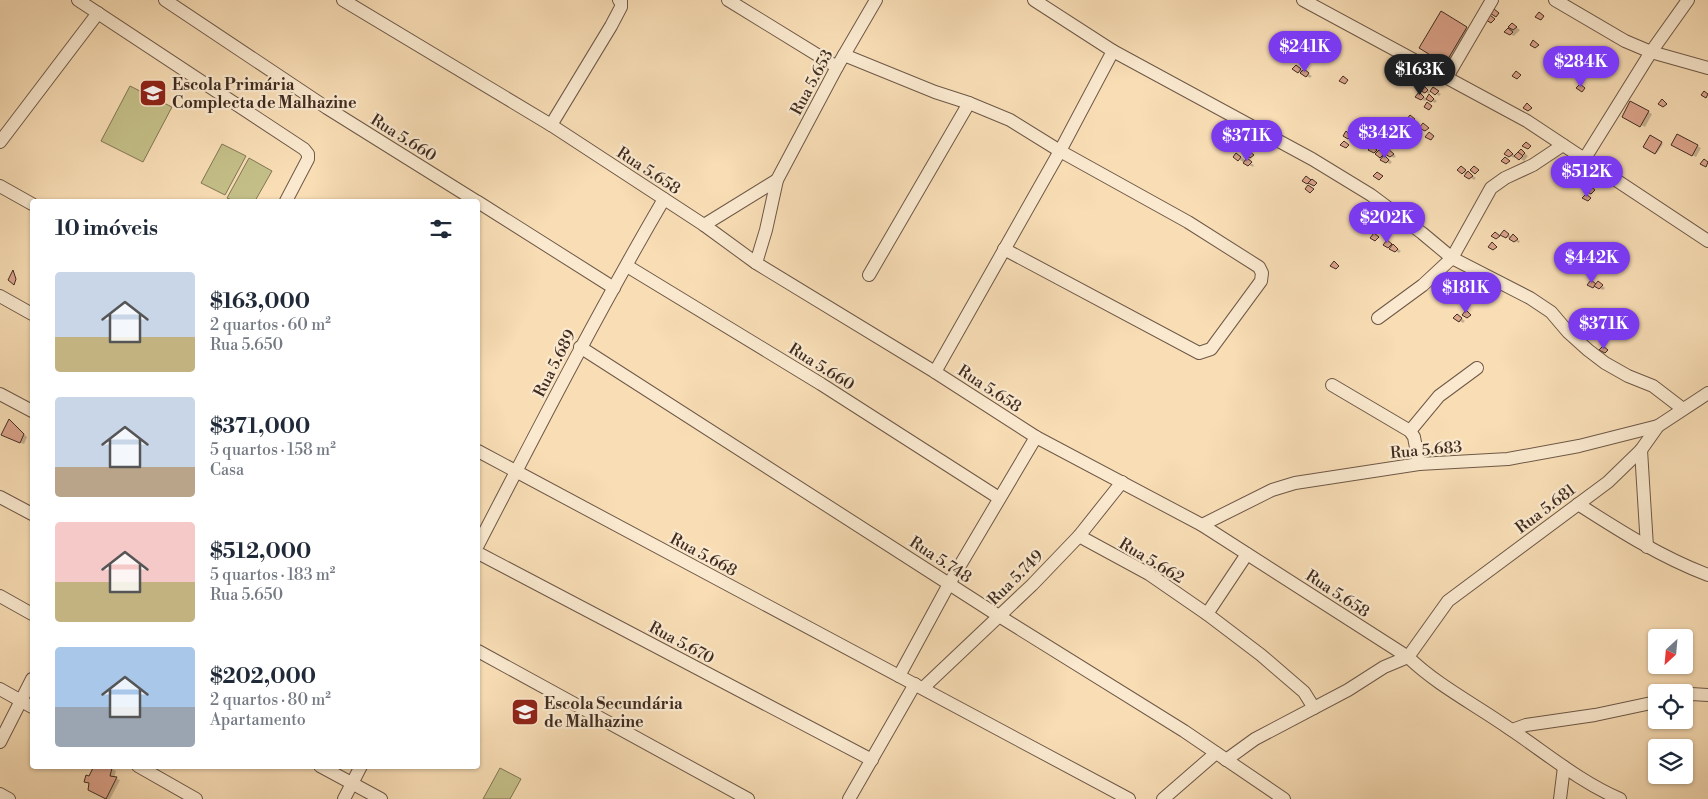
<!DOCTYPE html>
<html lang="pt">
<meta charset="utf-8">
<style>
:root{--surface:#fff;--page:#f2f2f3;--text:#1f2937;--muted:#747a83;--accent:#7c3aed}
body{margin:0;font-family:"Libre Bodoni",serif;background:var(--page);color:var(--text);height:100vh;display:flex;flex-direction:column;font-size:19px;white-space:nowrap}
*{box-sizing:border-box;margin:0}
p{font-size:16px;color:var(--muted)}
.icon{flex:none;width:28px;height:28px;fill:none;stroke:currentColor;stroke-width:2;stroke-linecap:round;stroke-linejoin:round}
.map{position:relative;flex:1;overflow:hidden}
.sheet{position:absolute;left:30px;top:199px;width:450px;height:570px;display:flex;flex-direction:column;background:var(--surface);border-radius:5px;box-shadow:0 1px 4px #0004}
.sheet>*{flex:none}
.needle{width:32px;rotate:206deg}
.fabs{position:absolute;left:1648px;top:629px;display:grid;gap:10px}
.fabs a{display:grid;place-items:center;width:45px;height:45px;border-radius:5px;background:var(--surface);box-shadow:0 1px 4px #0004;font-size:25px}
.price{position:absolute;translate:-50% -42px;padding:0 11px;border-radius:18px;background:var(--accent);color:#fff;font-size:16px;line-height:32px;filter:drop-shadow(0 1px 2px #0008)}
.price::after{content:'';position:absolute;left:50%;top:30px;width:15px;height:11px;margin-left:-8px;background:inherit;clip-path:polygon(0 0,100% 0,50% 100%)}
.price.on{background:#222;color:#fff}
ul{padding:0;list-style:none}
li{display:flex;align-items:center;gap:15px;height:125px;padding:0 25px}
li span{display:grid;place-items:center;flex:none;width:140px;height:100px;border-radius:5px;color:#555}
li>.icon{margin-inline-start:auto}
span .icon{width:60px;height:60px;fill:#fffc;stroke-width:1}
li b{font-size:21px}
h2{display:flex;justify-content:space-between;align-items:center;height:60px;padding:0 25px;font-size:21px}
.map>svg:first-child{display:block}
.green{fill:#c4bf88;stroke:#827655}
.shadow{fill:#0003}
.building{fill:#dda48c;stroke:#402c22}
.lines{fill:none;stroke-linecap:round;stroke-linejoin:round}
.street-casing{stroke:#6e5847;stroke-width:14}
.street{stroke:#fae9cf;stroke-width:12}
.labels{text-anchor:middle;stroke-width:4.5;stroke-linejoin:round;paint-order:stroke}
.street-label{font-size:16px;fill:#402c22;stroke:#fae9cf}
.poi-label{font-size:16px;font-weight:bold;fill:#402c22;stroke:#fae9cf;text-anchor:start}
</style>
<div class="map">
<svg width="1708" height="799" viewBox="0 0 1708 799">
<rect width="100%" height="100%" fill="#f8ddb5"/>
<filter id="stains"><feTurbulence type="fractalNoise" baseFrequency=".004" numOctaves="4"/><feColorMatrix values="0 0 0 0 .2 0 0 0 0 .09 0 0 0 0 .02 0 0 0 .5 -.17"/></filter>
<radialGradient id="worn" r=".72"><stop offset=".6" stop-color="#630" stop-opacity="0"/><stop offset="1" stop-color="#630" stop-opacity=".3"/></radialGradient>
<g class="green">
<polygon points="130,86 172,107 143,162 101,141"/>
<polygon points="222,144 246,156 225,195 201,183"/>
<polygon points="249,158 272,171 255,201 234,201 227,198"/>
<polygon points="500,768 521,779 510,799 483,799"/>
</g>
<g class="shadow">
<polygon points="1441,13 1472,32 1451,66 1421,48"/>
<polygon points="1512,24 1520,30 1514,36 1506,32"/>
<polygon points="1294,69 1300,69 1312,76 1310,78"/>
<polygon points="1424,87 1431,92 1434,89 1441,94 1439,96 1432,91 1429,94 1421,90"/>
<polygon points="1420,94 1427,99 1430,96 1437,101 1435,103 1428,99 1425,101 1417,97"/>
<polygon points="1631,103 1652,114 1645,127 1624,116"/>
<polygon points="1369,123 1373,126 1372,127 1381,134 1379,136 1371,131 1373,129 1363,124"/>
<polygon points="1367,136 1373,136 1396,156 1394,158 1386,154 1388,152"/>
<polygon points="1678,136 1701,148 1696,157 1673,145"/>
<polygon points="1651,137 1663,144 1657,153 1645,146"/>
<polygon points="1376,149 1383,154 1392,162 1390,164 1382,160 1384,158 1370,150"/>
<polygon points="1521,150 1528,156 1524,161 1516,156 1514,158 1506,154 1512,153 1516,156"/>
<polygon points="1237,154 1246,161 1254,165 1253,167 1234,157"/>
<polygon points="1459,170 1464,170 1476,178 1474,180"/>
<polygon points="1508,234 1512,237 1520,241 1519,243 1502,235"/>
<polygon points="1385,244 1391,244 1401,251 1399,253"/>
<polygon points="1596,285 1601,285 1605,288 1603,290 1592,286"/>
<polygon points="1455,318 1461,318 1465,321 1463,323"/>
<polygon points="10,421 27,437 24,444 6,437"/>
<polygon points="95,766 106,766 116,771 114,778 120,780 110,799 106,799 89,789 90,784 86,781 90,777"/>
</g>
<g class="building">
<polygon points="1494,9 1499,13 1496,17 1490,13"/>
<polygon points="1441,11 1467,27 1445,64 1419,48"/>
<polygon points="1539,12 1544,16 1541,20 1535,17"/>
<polygon points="1490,15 1495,19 1491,23 1486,20"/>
<polygon points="1512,23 1517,27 1513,30 1508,27"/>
<polygon points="1508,28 1513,32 1510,35 1504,32"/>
<polygon points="1533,40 1539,45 1535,48 1530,45"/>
<polygon points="1296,65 1301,69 1298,73 1292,69"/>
<polygon points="1606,66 1611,70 1608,74 1602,70"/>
<polygon points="1304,69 1309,73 1306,77 1300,73"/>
<polygon points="1516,71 1521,75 1517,79 1512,76"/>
<polygon points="1343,76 1348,80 1345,84 1339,81"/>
<polygon points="1580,84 1585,88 1582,92 1576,88"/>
<polygon points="1423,85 1428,90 1425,93 1419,90"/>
<polygon points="1433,87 1439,91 1435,95 1430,91"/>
<polygon points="1704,91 1708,94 1706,98 1701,95"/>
<polygon points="1419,92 1424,97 1421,100 1415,97"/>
<polygon points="1429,94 1434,99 1431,102 1426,99"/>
<polygon points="1662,99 1667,104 1663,107 1658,104"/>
<polygon points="1630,101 1649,111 1640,127 1622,117"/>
<polygon points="1427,102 1432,106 1429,110 1424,107"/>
<polygon points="1527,103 1532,108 1528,111 1523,108"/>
<polygon points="1410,115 1415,119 1411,123 1406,120"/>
<polygon points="1365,120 1370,124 1367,127 1361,124"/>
<polygon points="1423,123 1429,128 1425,131 1419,128"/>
<polygon points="1373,127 1378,131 1375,135 1369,131"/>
<polygon points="1346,131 1351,136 1348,139 1343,136"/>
<polygon points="1369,132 1374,137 1370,140 1365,137"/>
<polygon points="1414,132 1419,137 1416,140 1410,137"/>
<polygon points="1429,132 1434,136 1431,140 1425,137"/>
<polygon points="1677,134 1698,145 1692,156 1671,145"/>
<polygon points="1650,135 1662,142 1655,154 1643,147"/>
<polygon points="1377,139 1382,143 1378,147 1373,144"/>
<polygon points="1344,141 1349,145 1346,148 1340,145"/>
<polygon points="1242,142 1247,146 1243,150 1238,146"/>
<polygon points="1526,142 1531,146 1528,149 1522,146"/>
<polygon points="1383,143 1388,147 1384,151 1379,148"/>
<polygon points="1372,146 1377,150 1374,153 1368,150"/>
<polygon points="1388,149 1394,154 1390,157 1385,154"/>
<polygon points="1508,149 1513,154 1509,157 1504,154"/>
<polygon points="1521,149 1525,153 1522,156 1517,153"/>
<polygon points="1379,150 1384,154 1380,158 1375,154"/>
<polygon points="1249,151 1254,155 1250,158 1245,155"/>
<polygon points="1518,152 1523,156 1519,160 1514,156"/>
<polygon points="1236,153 1241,157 1238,161 1233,157"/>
<polygon points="1384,155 1389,160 1386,163 1380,160"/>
<polygon points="1505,157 1510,161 1506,164 1501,161"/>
<polygon points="1247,158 1252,162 1248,166 1243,163"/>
<polygon points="1704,159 1708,162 1706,167 1700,164"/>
<polygon points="1461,166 1466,170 1462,174 1457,170"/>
<polygon points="1474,166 1479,170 1475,174 1470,170"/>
<polygon points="1468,171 1473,176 1469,179 1464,176"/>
<polygon points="1377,172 1383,176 1379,180 1373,176"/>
<polygon points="1306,176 1311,180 1307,184 1302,181"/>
<polygon points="1583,177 1588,181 1584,185 1579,181"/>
<polygon points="1312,179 1317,183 1314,186 1308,183"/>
<polygon points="1308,185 1314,189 1310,193 1305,189"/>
<polygon points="1590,186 1595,190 1591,194 1586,191"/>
<polygon points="1586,194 1591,198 1588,201 1582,198"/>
<polygon points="1504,230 1509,234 1506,238 1500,235"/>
<polygon points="1495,232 1500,236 1496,239 1491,236"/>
<polygon points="1374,233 1379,237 1375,241 1370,238"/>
<polygon points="1513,234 1518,239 1514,242 1509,239"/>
<polygon points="1387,240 1392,244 1388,248 1383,245"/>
<polygon points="1492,242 1497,247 1493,250 1488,247"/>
<polygon points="1393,244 1398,249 1395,252 1389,249"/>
<polygon points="1334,261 1339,266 1336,269 1330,266"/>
<polygon points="13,270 16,279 14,285 8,280"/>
<polygon points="1591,280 1596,284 1593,288 1587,285"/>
<polygon points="1598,281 1603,285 1599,289 1594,286"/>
<polygon points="1466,310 1471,315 1467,318 1462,315"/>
<polygon points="1457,314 1462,318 1459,322 1453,318"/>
<polygon points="1603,346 1608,350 1605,353 1599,350"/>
<polygon points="9,419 24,434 20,443 1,435"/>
<polygon points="94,766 112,768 110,776 117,777 106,799 88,790 89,783 84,782 86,775 89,776"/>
</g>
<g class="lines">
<g class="street-casing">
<g id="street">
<polyline points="78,0 304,149 308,154 308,159 286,201"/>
<polyline points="165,0 327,108 476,201"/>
<path d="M343 0 551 125 704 225 756 263 935 372 1036 437 1202 525 1408 657C1438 686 1476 705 1510 729 1546 753 1580 782 1620 799"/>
<polyline points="728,0 837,67"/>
<polyline points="1034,0 1113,51 1312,159 1371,195 1422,233 1452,258 1530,298 1551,312 1568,332 1588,350 1605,363 1628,376 1653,386 1683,409"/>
<polyline points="1303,0 1527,121 1708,241"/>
<polyline points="1555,0 1625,41 1651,52 1708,68"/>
<polyline points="844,55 935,92 969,103 1010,120 1060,151 1188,222 1259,267 1262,273 1261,281 1211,349 1199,353 1004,249"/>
<polyline points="1447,77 1492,0"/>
<polyline points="551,125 611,26 621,7 621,1 619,0"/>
<polyline points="0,142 98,13"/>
<polyline points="1585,158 1651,52 1688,0"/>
<polyline points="0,186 32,204"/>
<polyline points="478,202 614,288"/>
<polyline points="704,225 777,180"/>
<polyline points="756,263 766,230 777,180 837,67 876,0"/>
<polyline points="627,266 821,384 999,498"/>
<polyline points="869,275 969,103"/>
<polyline points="0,296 32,314"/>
<polyline points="1378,318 1423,285 1452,258 1491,188 1505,178 1533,165 1563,145"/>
<polyline points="580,347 999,616 1184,731 1284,799"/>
<polyline points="935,372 1060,151 1113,51"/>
<polyline points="1332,385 1410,431 1414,437 1419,464"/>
<polyline points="0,394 32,411"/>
<polyline points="1410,431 1439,396 1477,368"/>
<polyline points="1641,450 1647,547"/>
<polyline points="478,451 1129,799"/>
<polyline points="0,497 32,514"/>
<path d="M1578 504C1620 531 1661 557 1708 575"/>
<polyline points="1202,525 1272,490 1295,483 1419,464 1508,459 1579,446 1658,426"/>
<polyline points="1079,536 1149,574 1207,614 1261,655 1304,692 1314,708"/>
<path d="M478 545C538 429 598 312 664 199"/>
<polyline points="478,553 872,760"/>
<polyline points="0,596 32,614"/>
<polyline points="1207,614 1247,554"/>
<polyline points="478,651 748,799"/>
<polyline points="899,676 949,584 1036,437"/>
<polyline points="923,688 1032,585 1079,536 1122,482"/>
<polyline points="0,689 32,707"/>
<polyline points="1684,696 1691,694 1708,695"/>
<polyline points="1512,730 1526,725 1595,715 1656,702"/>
<polyline points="0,742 32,679"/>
<polyline points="1226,760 1255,739 1348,690 1384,667 1408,657 1448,601 1608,482 1641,450 1658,426 1708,393"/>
<polyline points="138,766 196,799"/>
<polyline points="320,766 381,799"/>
<polyline points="0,794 9,799"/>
<polyline points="344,799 361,766"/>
<polyline points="849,799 915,684"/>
<polyline points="1163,799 1216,753"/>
<polyline points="1560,799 1564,767"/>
</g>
</g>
<use href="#street" class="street"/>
</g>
<defs>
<g id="school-square" transform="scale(1.4375)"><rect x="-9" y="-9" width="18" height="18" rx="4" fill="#8f2418" stroke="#fae9cf"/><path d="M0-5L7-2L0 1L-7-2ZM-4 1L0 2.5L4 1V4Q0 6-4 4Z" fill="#fff"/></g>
</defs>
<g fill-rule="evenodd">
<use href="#school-square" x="153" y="93"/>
<use href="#school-square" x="525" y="712"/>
</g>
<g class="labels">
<g class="street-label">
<text transform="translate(811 82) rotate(-62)" y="6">Rua 5.653</text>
<text transform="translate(404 137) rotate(32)" y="6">Rua 5.660</text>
<text transform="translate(649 170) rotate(33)" y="6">Rua 5.658</text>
<text transform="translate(554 363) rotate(-63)" y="6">Rua 5.689</text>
<text transform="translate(822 366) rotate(32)" y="6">Rua 5.660</text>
<text transform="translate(990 388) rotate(33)" y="6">Rua 5.658</text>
<text transform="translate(1426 449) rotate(-5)" y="6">Rua 5.683</text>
<text transform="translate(1545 508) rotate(-37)" y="6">Rua 5.681</text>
<text transform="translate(704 554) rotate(28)" y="6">Rua 5.668</text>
<text transform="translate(941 559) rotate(33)" y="6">Rua 5.748</text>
<text transform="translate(1152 560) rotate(31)" y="6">Rua 5.662</text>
<text transform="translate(1015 577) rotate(-45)" y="6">Rua 5.749</text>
<text transform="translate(1338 593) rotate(33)" y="6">Rua 5.658</text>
<text transform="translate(682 642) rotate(28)" y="6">Rua 5.670</text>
</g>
<g class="poi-label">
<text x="172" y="90">Escola Primária<tspan x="172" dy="18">Complecta de Malhazine</tspan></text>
<text x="544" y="709">Escola Secundária<tspan x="544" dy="18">de Malhazine</tspan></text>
</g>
</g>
<rect width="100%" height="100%" filter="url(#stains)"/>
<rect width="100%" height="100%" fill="url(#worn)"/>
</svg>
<div class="fabs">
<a><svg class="needle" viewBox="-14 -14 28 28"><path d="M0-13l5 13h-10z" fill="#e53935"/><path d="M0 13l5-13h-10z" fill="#747a83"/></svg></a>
<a><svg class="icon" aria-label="locate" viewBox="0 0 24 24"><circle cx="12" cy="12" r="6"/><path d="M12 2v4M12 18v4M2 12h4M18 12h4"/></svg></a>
<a><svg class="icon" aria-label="layers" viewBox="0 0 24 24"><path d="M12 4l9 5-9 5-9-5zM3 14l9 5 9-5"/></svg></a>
</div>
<b class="price" style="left:1305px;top:73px">$241K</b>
<b class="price" style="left:1581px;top:88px">$284K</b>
<b class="price on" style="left:1420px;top:96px">$163K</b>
<b class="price" style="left:1385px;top:159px">$342K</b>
<b class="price" style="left:1247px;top:162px">$371K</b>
<b class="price" style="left:1587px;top:198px">$512K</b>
<b class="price" style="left:1387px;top:244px">$202K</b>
<b class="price" style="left:1592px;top:284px">$442K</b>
<b class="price" style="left:1466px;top:314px">$181K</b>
<b class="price" style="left:1604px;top:350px">$371K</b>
<section class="sheet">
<h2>10 imóveis<svg class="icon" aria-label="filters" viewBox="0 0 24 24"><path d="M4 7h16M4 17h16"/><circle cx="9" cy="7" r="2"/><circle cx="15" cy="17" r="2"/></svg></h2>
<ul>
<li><span style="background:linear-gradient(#c9d6e8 65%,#c2b280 0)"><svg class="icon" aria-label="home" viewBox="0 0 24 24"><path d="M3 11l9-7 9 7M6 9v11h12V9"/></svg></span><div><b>$163,000</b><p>2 quartos · 60 m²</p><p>Rua 5.650</p></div></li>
<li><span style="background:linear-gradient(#c9d6e8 70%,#b9a48a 0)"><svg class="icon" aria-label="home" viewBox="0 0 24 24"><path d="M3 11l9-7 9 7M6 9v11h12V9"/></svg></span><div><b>$371,000</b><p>5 quartos · 158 m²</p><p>Casa</p></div></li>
<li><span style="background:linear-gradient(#f6c9c9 60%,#c2b280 0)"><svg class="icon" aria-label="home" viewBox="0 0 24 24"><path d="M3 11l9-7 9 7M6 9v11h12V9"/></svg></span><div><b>$512,000</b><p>5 quartos · 183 m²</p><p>Rua 5.650</p></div></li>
<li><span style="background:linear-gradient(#a9c7e8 60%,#9aa5b1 0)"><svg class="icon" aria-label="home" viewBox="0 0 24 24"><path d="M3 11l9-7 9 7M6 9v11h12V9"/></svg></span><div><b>$202,000</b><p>2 quartos · 80 m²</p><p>Apartamento</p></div></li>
</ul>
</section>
</div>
